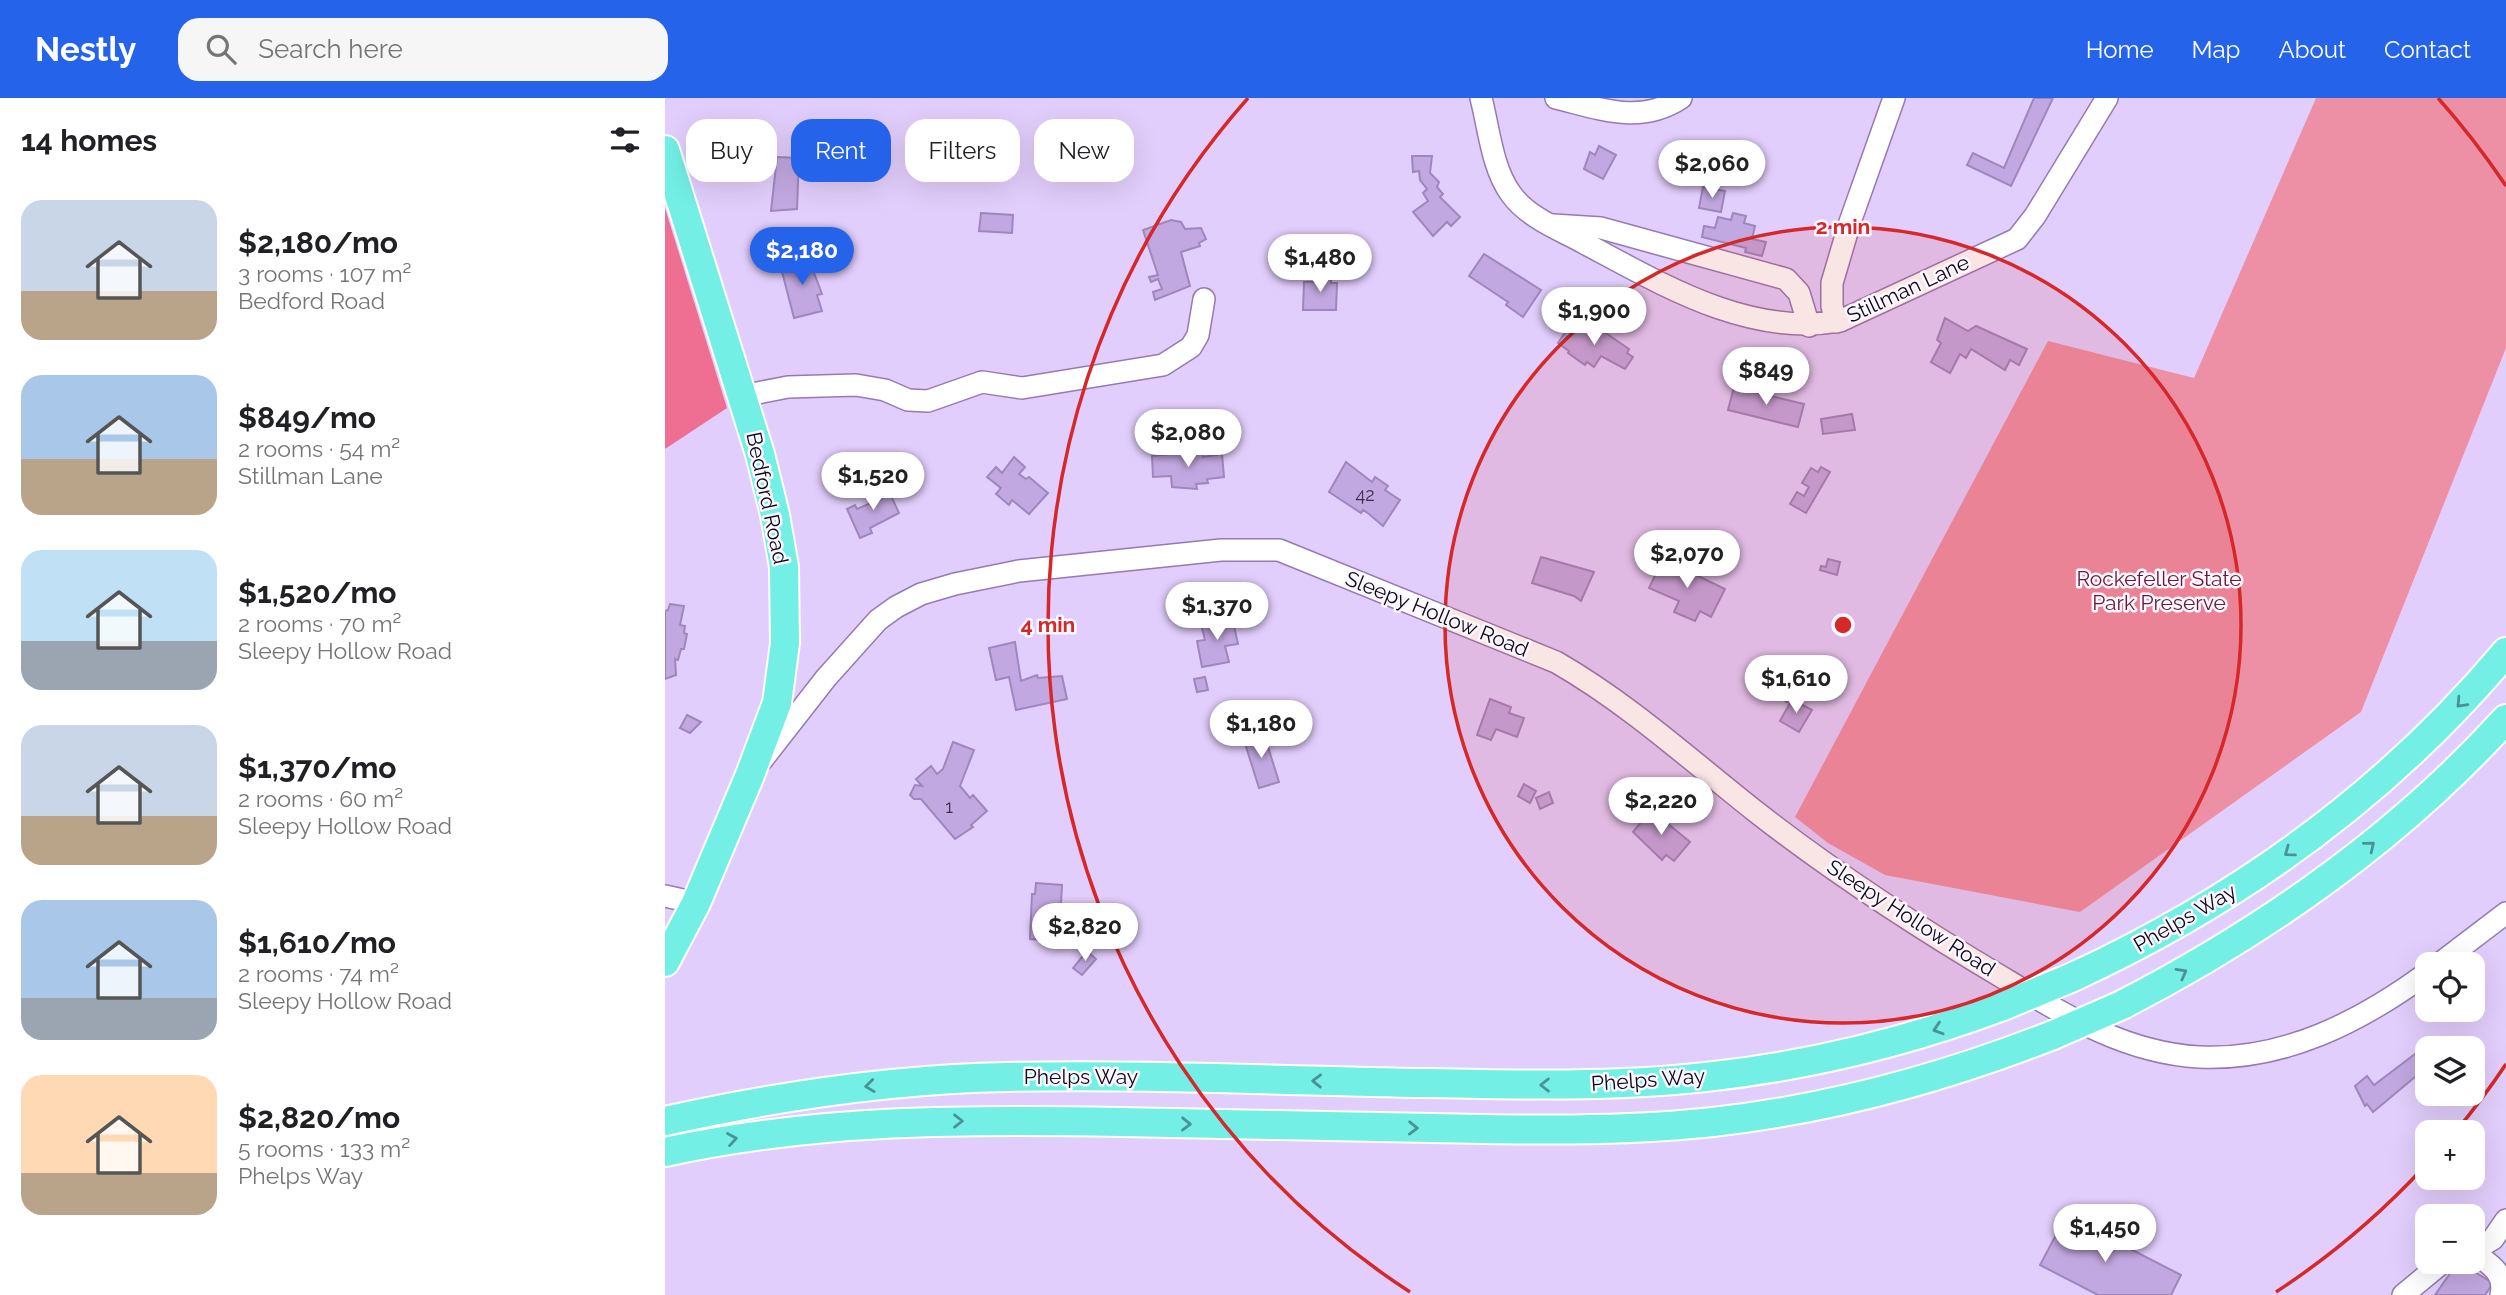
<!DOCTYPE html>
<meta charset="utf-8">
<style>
:root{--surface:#fff;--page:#f6f6f6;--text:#202124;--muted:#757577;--accent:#2563eb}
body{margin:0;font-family:Raleway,sans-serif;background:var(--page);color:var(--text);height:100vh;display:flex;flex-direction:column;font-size:26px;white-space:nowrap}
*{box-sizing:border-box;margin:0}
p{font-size:23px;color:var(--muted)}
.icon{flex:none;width:38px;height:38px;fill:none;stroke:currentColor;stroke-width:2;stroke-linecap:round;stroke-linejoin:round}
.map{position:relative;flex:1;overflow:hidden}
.panel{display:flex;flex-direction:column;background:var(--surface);width:665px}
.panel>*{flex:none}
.hud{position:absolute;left:21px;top:21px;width:665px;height:63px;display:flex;gap:14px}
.buttons{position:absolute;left:1750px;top:854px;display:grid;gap:14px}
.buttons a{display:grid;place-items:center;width:70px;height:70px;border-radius:14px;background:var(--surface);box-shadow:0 7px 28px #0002;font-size:35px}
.price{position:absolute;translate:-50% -60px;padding:0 16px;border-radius:24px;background:#fff;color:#222;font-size:23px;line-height:46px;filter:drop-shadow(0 2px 4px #0008)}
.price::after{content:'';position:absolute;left:50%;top:42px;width:21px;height:16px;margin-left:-10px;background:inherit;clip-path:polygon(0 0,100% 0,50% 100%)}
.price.active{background:var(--accent);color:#fff}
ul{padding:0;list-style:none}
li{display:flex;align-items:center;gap:21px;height:175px;padding:0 21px}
li span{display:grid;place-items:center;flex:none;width:196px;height:140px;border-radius:21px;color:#555}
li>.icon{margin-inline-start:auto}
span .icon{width:84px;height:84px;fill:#fffc;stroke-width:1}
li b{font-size:30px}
h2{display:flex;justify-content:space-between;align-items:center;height:84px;padding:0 21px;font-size:30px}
.tag{padding:0 24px;border-radius:21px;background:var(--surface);box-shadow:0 7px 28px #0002;font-size:24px;line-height:63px}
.tag.active{background:var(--accent);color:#fff}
header{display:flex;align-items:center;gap:42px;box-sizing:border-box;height:98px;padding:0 35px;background:var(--accent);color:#fff}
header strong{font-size:33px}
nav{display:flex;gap:38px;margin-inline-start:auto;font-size:24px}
.search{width:490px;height:63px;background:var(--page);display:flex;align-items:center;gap:18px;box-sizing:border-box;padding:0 24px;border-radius:21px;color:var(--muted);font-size:26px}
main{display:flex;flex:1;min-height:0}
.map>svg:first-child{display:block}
.green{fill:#ee90a5}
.forest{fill:#ee6f91}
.building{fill:#c2a8e0;stroke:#9f86bc;stroke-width:2}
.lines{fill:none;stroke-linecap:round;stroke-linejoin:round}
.minor-casing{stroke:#947bb0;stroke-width:24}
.major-casing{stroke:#fff;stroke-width:32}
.minor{stroke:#fff;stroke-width:21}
.major{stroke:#73efe5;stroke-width:28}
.major-bridge-casing{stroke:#fff;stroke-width:32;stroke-linecap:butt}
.major-bridge{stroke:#73efe5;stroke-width:28}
.oneway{stroke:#4b9294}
.ring{fill:none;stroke:#d62828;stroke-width:3.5}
.labels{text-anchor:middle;stroke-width:5;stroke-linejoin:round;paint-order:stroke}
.number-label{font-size:18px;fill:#3c2f4c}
.street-label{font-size:21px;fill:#10071a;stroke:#faf8fe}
.park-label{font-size:21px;fill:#6a1a34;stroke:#faf8fe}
.centre{fill:#d62828;stroke:#faf8fe;stroke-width:3.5}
.ring-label{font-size:21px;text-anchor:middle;font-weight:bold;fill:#d62828;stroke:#faf8fe;stroke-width:5;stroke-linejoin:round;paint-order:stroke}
</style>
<header>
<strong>Nestly</strong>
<div class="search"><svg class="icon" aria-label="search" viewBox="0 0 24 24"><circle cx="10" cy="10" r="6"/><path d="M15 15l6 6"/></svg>Search here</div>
<nav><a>Home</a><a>Map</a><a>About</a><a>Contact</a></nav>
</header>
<main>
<section class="panel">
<h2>14 homes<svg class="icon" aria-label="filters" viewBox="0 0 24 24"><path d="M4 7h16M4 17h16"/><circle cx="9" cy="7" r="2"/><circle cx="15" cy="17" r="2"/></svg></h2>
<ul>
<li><span style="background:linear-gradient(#c9d6e8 65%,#b9a48a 0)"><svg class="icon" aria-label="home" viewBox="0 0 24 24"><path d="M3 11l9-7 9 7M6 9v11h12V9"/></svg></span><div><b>$2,180/mo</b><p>3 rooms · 107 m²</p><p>Bedford Road</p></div></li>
<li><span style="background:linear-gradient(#a9c7e8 60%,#b9a48a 0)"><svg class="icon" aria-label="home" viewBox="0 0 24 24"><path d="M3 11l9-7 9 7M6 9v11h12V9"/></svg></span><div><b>$849/mo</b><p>2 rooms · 54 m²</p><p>Stillman Lane</p></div></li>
<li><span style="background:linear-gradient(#bfe0f5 65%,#9aa5b1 0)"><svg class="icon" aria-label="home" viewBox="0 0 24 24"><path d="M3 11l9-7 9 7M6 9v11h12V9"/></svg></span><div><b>$1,520/mo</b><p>2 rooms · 70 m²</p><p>Sleepy Hollow Road</p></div></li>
<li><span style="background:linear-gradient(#c9d6e8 65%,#b9a48a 0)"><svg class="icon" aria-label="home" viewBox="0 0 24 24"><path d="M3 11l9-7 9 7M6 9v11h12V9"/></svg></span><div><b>$1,370/mo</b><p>2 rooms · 60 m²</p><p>Sleepy Hollow Road</p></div></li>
<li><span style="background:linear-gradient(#a9c7e8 70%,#9aa5b1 0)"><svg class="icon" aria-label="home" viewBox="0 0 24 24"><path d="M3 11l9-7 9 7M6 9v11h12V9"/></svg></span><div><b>$1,610/mo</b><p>2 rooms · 74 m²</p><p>Sleepy Hollow Road</p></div></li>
<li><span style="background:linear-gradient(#ffd9b3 70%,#b9a48a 0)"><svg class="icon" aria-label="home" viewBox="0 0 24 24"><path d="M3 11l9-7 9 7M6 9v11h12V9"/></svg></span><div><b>$2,820/mo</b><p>5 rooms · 133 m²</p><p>Phelps Way</p></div></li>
</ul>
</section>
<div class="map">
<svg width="1841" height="1197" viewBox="0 0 1841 1197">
<rect width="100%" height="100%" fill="#e2cefc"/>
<polygon class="green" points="1651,0 1841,0 1841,250 1696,614 1415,814 1220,777 1163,745 1130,719 1383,243 1529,280"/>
<polygon class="forest" points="0,110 62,310 0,351"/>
<g class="building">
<polygon points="1369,0 1388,0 1346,88 1302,67 1308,55 1339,70"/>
<polygon points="934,48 951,57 938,81 919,71 925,54 930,57"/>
<polygon points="747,58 767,58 765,75 774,84 772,89 778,96 775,99 795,119 786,128 782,124 768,138 748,114 763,103 758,95 762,91 755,82 754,73 748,74"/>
<polygon points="112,59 134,60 132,111 106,113"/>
<polygon points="1038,89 1060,93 1056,114 1034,110"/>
<polygon points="316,115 348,117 347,135 314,133"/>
<polygon points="1068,115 1081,118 1079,125 1090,128 1087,141 1101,144 1097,158 1080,154 1081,150 1037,139 1039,128 1050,130 1053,119 1066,122"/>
<polygon points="506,122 516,124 520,131 536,130 541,141 534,145 535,148 516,154 525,188 490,202 488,194 497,191 493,181 486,184 484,179 493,177 478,132"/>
<polygon points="819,156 876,192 858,219 841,207 843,204 804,178"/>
<polygon points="143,159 157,196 152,197 157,213 129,220 115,166"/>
<polygon points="650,175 666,176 666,185 672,185 671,212 638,212 639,184 650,184"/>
<polygon points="1280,220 1303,233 1311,228 1362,251 1354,267 1345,262 1340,272 1306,251 1301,260 1295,256 1285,275 1266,264 1276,245 1272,242"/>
<polygon points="907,224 932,241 938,233 964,251 962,255 968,259 960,271 936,258 929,269 922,264 920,267 903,255 904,253 893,245"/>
<polygon points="1069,289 1139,306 1133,329 1063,312"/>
<polygon points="1187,316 1190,332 1158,336 1156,321"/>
<polygon points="505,356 538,356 538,359 557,356 559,379 542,381 543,385 531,386 532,391 507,389 506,378 488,379 487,358"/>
<polygon points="349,359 360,369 354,376 361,381 364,379 383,395 364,416 347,402 344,407 331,396 336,390 322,379 331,369 337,375"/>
<polygon points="681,364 707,384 710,379 723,388 720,392 735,402 718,428 704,416 698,412 696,415 664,394"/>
<polygon points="1156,369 1165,374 1141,415 1125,406 1132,394 1139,398 1144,389 1137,385 1146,370 1153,374"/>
<polygon points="221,387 234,415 205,430 207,435 195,440 182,411 190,407 192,411 206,405 212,400 209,393"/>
<polygon points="876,459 929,474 916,503 909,498 867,485"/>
<polygon points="998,461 1060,491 1046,519 1035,513 1030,523 1009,514 1014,503 984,490"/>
<polygon points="1163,461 1175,464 1172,477 1155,472 1156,468 1161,469"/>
<polygon points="5,506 19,508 15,527 20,528 19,535 22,536 19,551 16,551 13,562 10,561 11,577 0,581 0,513 3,512"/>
<polygon points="567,519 573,546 560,548 564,564 537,569 532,543 540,542 536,526"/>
<polygon points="350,544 356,583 372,577 373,580 397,578 402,601 351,612 344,579 331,582 324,550"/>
<polygon points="1105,561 1138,582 1136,595 1130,592 1122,604 1092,582"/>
<polygon points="540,579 543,592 532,594 529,581"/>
<polygon points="1124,600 1147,612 1134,634 1115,623 1125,605"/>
<polygon points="825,601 846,609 844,615 859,620 852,639 831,631 826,642 812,637"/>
<polygon points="22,617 36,624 25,635 15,630"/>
<polygon points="598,633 614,684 594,690 578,639"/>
<polygon points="288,644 309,652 295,688 305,700 308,697 322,713 306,727 308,729 290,741 256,701 249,701 245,697 250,687 257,688 251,681 266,668 272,676 278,671"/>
<polygon points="859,686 871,693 865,705 853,698"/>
<polygon points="884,694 888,705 875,711 871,700"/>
<polygon points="986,712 1025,744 1009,763 1001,757 997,762 968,734"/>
<polygon points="371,785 397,787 394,843 365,841 367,796 370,796"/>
<polygon points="422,853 431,861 417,877 408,870"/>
<polygon points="1754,953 1762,969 1708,1014 1702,1006 1700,1008 1690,988 1702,978 1709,987"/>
<polygon points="1401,1118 1516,1177 1506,1197 1433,1197 1375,1167"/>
<polygon points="1793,1164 1828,1185 1820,1197 1770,1197"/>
</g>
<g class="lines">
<g class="minor-casing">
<g id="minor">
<path d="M816 0C824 31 827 70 846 96 863 120 896 132 921 146 998 187 1084 239 1175 223L1352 141 1370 118 1442 0"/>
<path d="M891 0C936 11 975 27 1016 0"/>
<polyline points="888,127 936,130 1121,181 1134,195 1144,228"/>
<polyline points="1171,224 1167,208 1167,185 1185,124 1229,0"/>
<polyline points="77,298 123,289 191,287 220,292 243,302 263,303 317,284 357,290 498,267 526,249 533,237 539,201"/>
<path d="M97 662 161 580 213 522 231 509 256 496 290 486 354 473 556 452H614L891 564C964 606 1024 661 1090 713 1169 775 1254 830 1340 881 1401 918 1461 955 1534 959 1619 963 1695 924 1762 875"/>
<polyline points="0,798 31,805"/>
<polyline points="1774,866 1841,815"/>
<polyline points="1808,1153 1828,1141 1841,1122"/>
<path d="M1808 1154C1824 1166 1841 1174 1836 1197"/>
<polyline points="1738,1197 1778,1164"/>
</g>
</g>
<g class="major-casing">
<g id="major">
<polyline points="0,52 95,356 110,417 119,469 120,545 112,605 85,677 31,805 0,864"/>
<path d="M1408 879C1574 802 1723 695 1841 554"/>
<path d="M1457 907C1600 833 1733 740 1841 621"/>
<path d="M0 1023C113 998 227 981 343 979 483 976 623 983 763 985 856 987 949 989 1041 979 1143 968 1242 944 1338 908"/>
<path d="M0 1054C151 1021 302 1021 456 1024 559 1026 663 1028 766 1030 860 1032 954 1034 1048 1024 1165 1011 1278 980 1388 937"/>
</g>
</g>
<use href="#minor" class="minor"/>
<use href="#major" class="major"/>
<g class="major-bridge-casing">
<g id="major-bridge">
<polyline points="1338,908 1408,879"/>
<polyline points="1388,937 1457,907"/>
</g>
</g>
<use href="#major-bridge" class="major-bridge"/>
</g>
<defs><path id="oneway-chevron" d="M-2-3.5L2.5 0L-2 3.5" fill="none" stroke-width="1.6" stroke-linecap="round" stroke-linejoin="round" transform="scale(1.75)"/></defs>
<g class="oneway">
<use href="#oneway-chevron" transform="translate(1796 605) rotate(133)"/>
<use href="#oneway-chevron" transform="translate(1705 748) rotate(-39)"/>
<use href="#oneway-chevron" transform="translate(1624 754) rotate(144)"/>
<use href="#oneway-chevron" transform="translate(1517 875) rotate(-29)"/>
<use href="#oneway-chevron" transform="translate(1273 931) rotate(162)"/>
<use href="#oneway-chevron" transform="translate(652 983) rotate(-179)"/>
<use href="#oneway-chevron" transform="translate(880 987) rotate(180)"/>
<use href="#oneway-chevron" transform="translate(205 988) rotate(173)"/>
<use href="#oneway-chevron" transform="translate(293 1023)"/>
<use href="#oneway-chevron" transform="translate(521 1026) rotate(1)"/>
<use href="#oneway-chevron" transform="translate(748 1030) rotate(1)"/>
<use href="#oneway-chevron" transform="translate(67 1041) rotate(-10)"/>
</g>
<circle cx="1178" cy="527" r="398" fill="#d62828" fill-opacity=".12"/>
<g class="ring">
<circle cx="1178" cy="527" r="398"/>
<path d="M1841 966A795 795 0 0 1 1791 1033M1759 1069A795 795 0 0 1 1611 1194M745 1194A795 795 0 0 1 583 0M1773 0A795 795 0 0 1 1841 88"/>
</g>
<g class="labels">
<g class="number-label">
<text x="700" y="403">42</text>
<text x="284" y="715">1</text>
</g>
<g class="street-label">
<text transform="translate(1243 191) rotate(-25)" y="7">Stillman Lane</text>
<text transform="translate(102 400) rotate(78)" y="7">Bedford Road</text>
<text transform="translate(772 516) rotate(22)" y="7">Sleepy Hollow Road</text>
<text transform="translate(1246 820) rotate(33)" y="7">Sleepy Hollow Road</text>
<text transform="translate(1520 820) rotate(-30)" y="7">Phelps Way</text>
<text x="416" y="986">Phelps Way</text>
<text transform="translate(983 982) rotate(-4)" y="7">Phelps Way</text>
</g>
<g class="park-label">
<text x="1494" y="488">Rockefeller State<tspan x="1494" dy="24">Park Preserve</tspan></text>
</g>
</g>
<circle cx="1178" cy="527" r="10" class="centre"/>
<g class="ring-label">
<text x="1178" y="136">2 min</text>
<text x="383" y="534">4 min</text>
</g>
</svg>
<div class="buttons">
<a><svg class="icon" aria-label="locate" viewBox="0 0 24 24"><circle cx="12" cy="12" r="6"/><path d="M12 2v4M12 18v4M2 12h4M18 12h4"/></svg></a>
<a><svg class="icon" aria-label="layers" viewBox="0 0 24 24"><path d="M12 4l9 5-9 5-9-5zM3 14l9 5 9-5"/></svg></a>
<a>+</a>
<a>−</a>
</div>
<b class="price" style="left:1047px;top:102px">$2,060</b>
<b class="price active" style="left:137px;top:189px">$2,180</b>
<b class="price" style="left:655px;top:196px">$1,480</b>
<b class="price" style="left:929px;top:249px">$1,900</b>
<b class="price" style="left:1101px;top:309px">$849</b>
<b class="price" style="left:523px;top:371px">$2,080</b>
<b class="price" style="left:208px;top:414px">$1,520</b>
<b class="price" style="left:1022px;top:492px">$2,070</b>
<b class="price" style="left:552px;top:544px">$1,370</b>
<b class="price" style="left:1131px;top:617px">$1,610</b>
<b class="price" style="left:596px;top:662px">$1,180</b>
<b class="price" style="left:996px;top:739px">$2,220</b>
<b class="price" style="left:420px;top:865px">$2,820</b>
<b class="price" style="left:1440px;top:1166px">$1,450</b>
<div class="hud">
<a class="tag">Buy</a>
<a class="tag active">Rent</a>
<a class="tag">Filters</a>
<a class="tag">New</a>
</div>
</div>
</main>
